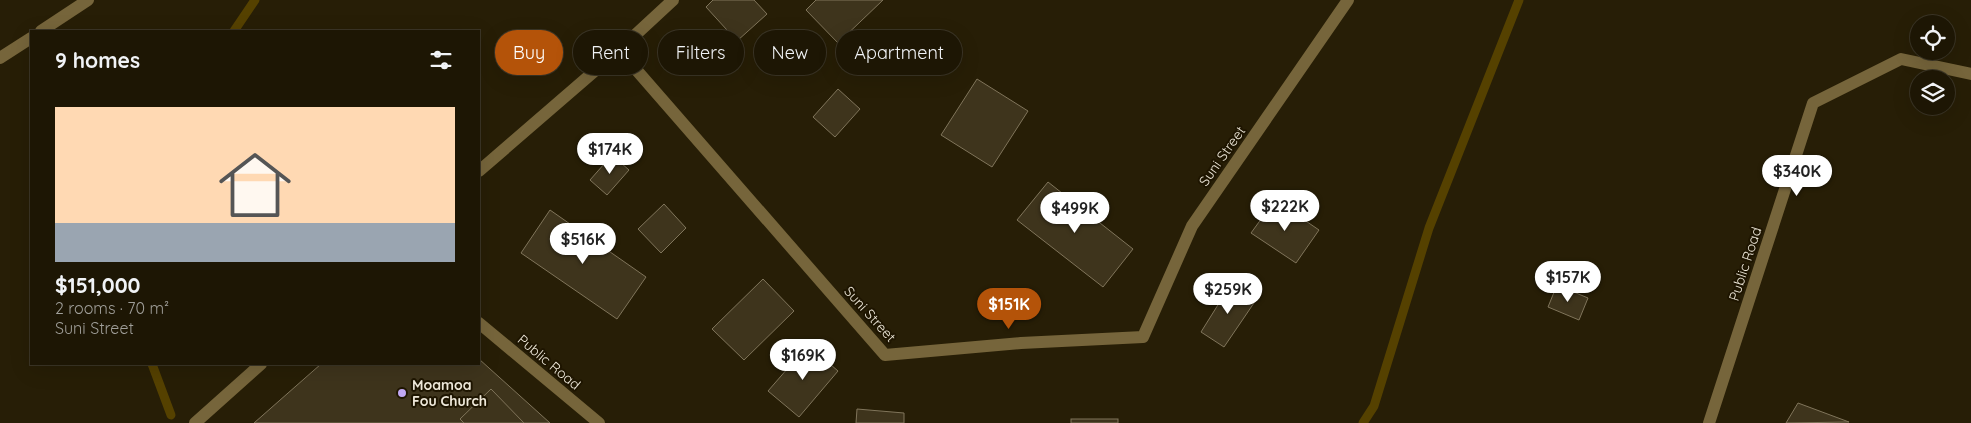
<!DOCTYPE html>
<meta charset="utf-8">
<style>
:root{--surface:#1d1604;--page:#2a2313;--text:#f1f3f6;--muted:#a09f9a;--line:#3b3526;--accent:#b45309}
body{margin:0;font-family:Quicksand,sans-serif;background:var(--page);color:var(--text);height:100vh;display:flex;flex-direction:column;font-size:19px;white-space:nowrap}
*{box-sizing:border-box;margin:0}
p{font-size:16px;color:var(--muted)}
.icon{flex:none;width:28px;height:28px;fill:none;stroke:currentColor;stroke-width:2;stroke-linecap:round;stroke-linejoin:round}
.map{position:relative;flex:1;overflow:hidden}
.sheet{position:absolute;left:30px;top:30px;width:450px;height:335px;display:flex;flex-direction:column;background:var(--surface);border-radius:0px;box-shadow:0 5px 20px #0002,0 0 0 1px var(--line)}
.sheet>*{flex:none}
.top-card{position:absolute;left:495px;top:30px;width:475px;height:45px;display:flex;gap:10px}
.buttons{position:absolute;left:1910px;top:15px;display:grid;gap:10px}
.buttons a{display:grid;place-items:center;width:45px;height:45px;border-radius:50%;background:var(--surface);box-shadow:0 5px 20px #0002,0 0 0 1px var(--line);font-size:25px}
.price{position:absolute;translate:-50% -42px;padding:0 11px;border-radius:18px;background:#fff;color:#222;font-size:16px;line-height:32px;filter:drop-shadow(0 1px 2px #0008)}
.price::after{content:'';position:absolute;left:50%;top:30px;width:15px;height:11px;margin-left:-8px;background:inherit;clip-path:polygon(0 0,100% 0,50% 100%)}
.price.on{background:var(--accent);color:#fff}
ul{padding:0;list-style:none}
li{display:grid;align-content:center;gap:10px;height:265px;padding:0 25px}
li span{display:grid;place-items:center;height:155px;border-radius:0px;color:#555}
li>.icon{margin-inline-start:auto}
span .icon{width:90px;height:90px;fill:#fffc;stroke-width:1}
li b{font-size:21px}
h2{display:flex;justify-content:space-between;align-items:center;height:60px;padding:0 25px;font-size:21px}
.pill{padding:0 18px;border-radius:22px;background:var(--surface);box-shadow:0 5px 20px #0002,0 0 0 1px var(--line);font-size:18px;line-height:45px}
.pill.on{background:var(--accent);color:#fff}
.map>svg:first-child{display:block}
.lines{fill:none;stroke-linecap:round;stroke-linejoin:round}
.stream{stroke:#554100;stroke-width:9}
.building{fill:#3e341c;stroke:#80755b}
.minor{stroke:#76653b;stroke-width:12}
.poi-dot{fill:#c1a8f3;stroke:#1e1500;stroke-width:2}
.labels{text-anchor:middle;stroke-width:4;stroke-linejoin:round;paint-order:stroke}
.street-label{font-size:14px;fill:#efe9da;stroke:#1e1500}
.poi-label{font-size:14px;font-weight:bold;fill:#efe9da;stroke:#1e1500;text-anchor:start}
</style>
<div class="map">
<svg width="1971" height="423" viewBox="0 0 1971 423">
<rect width="100%" height="100%" fill="#271e06"/>
<g class="lines">
<g class="stream">
<polyline points="234,31 255,0"/>
<polyline points="152,364 171,415"/>
<polyline points="1363,423 1374,406 1429,228 1519,0"/>
</g>
</g>
<g class="building">
<polygon points="713,0 754,0 767,14 737,41 706,7"/>
<polygon points="816,0 883,0 838,43 806,10"/>
<polygon points="977,79 1028,111 992,167 941,135"/>
<polygon points="838,89 860,109 835,137 813,117"/>
<polygon points="612,155 629,170 607,195 590,180"/>
<polygon points="1048,182 1133,249 1103,287 1017,220"/>
<polygon points="1275,200 1319,230 1296,263 1251,233"/>
<polygon points="664,204 686,228 661,253 638,229"/>
<polygon points="550,210 646,277 617,319 521,253"/>
<polygon points="763,279 794,311 744,360 712,329"/>
<polygon points="1231,284 1256,300 1224,347 1201,332"/>
<polygon points="1557,285 1588,298 1579,320 1548,307"/>
<polygon points="808,345 838,371 799,417 768,391"/>
<polygon points="479,359 550,423 254,423 321,364 479,364"/>
<polygon points="491,389 524,423 464,423 460,419"/>
<polygon points="1798,403 1849,422 1786,423"/>
<polygon points="857,409 904,413 904,423 856,423"/>
<rect x="1071" y="419" width="47" height="4"/>
</g>
<g class="lines">
<g class="minor">
<polyline points="41,31 88,0"/>
<polyline points="619,50 885,355 1021,343 1143,337 1192,226 1348,0"/>
<polyline points="0,58 31,38"/>
<polyline points="479,171 619,50 673,0"/>
<polyline points="479,323 599,423"/>
<polyline points="195,423 261,364"/>
<polyline points="1709,423 1813,103 1901,59 1971,74"/>
</g>
</g>
<circle class="poi-dot" cx="402" cy="393" r="5"/>
<g class="labels">
<g class="street-label">
<text transform="translate(1222 156) rotate(-55)" y="5">Suni Street</text>
<text transform="translate(1745 264) rotate(-72)" y="5">Public Road</text>
<text transform="translate(870 314) rotate(48)" y="5">Suni Street</text>
<text transform="translate(549 362) rotate(40)" y="5">Public Road</text>
</g>
<g class="poi-label">
<text x="412" y="390">Moamoa<tspan x="412" dy="16">Fou Church</tspan></text>
</g>
</g>
</svg>
<div class="buttons">
<a><svg class="icon" aria-label="locate" viewBox="0 0 24 24"><circle cx="12" cy="12" r="6"/><path d="M12 2v4M12 18v4M2 12h4M18 12h4"/></svg></a>
<a><svg class="icon" aria-label="layers" viewBox="0 0 24 24"><path d="M12 4l9 5-9 5-9-5zM3 14l9 5 9-5"/></svg></a>
</div>
<b class="price" style="left:610px;top:175px">$174K</b>
<b class="price" style="left:1797px;top:197px">$340K</b>
<b class="price" style="left:1285px;top:232px">$222K</b>
<b class="price" style="left:1075px;top:234px">$499K</b>
<b class="price" style="left:583px;top:265px">$516K</b>
<b class="price" style="left:1568px;top:303px">$157K</b>
<b class="price" style="left:1228px;top:315px">$259K</b>
<b class="price on" style="left:1009px;top:330px">$151K</b>
<b class="price" style="left:803px;top:381px">$169K</b>
<div class="top-card">
<a class="pill on">Buy</a>
<a class="pill">Rent</a>
<a class="pill">Filters</a>
<a class="pill">New</a>
<a class="pill">Apartment</a>
</div>
<section class="sheet">
<h2>9 homes<svg class="icon" aria-label="filters" viewBox="0 0 24 24"><path d="M4 7h16M4 17h16"/><circle cx="9" cy="7" r="2"/><circle cx="15" cy="17" r="2"/></svg></h2>
<ul>
<li><span style="background:linear-gradient(#ffd9b3 75%,#9aa5b1 0)"><svg class="icon" aria-label="home" viewBox="0 0 24 24"><path d="M3 11l9-7 9 7M6 9v11h12V9"/></svg></span><div><b>$151,000</b><p>2 rooms · 70 m²</p><p>Suni Street</p></div></li>
</ul>
</section>
</div>
